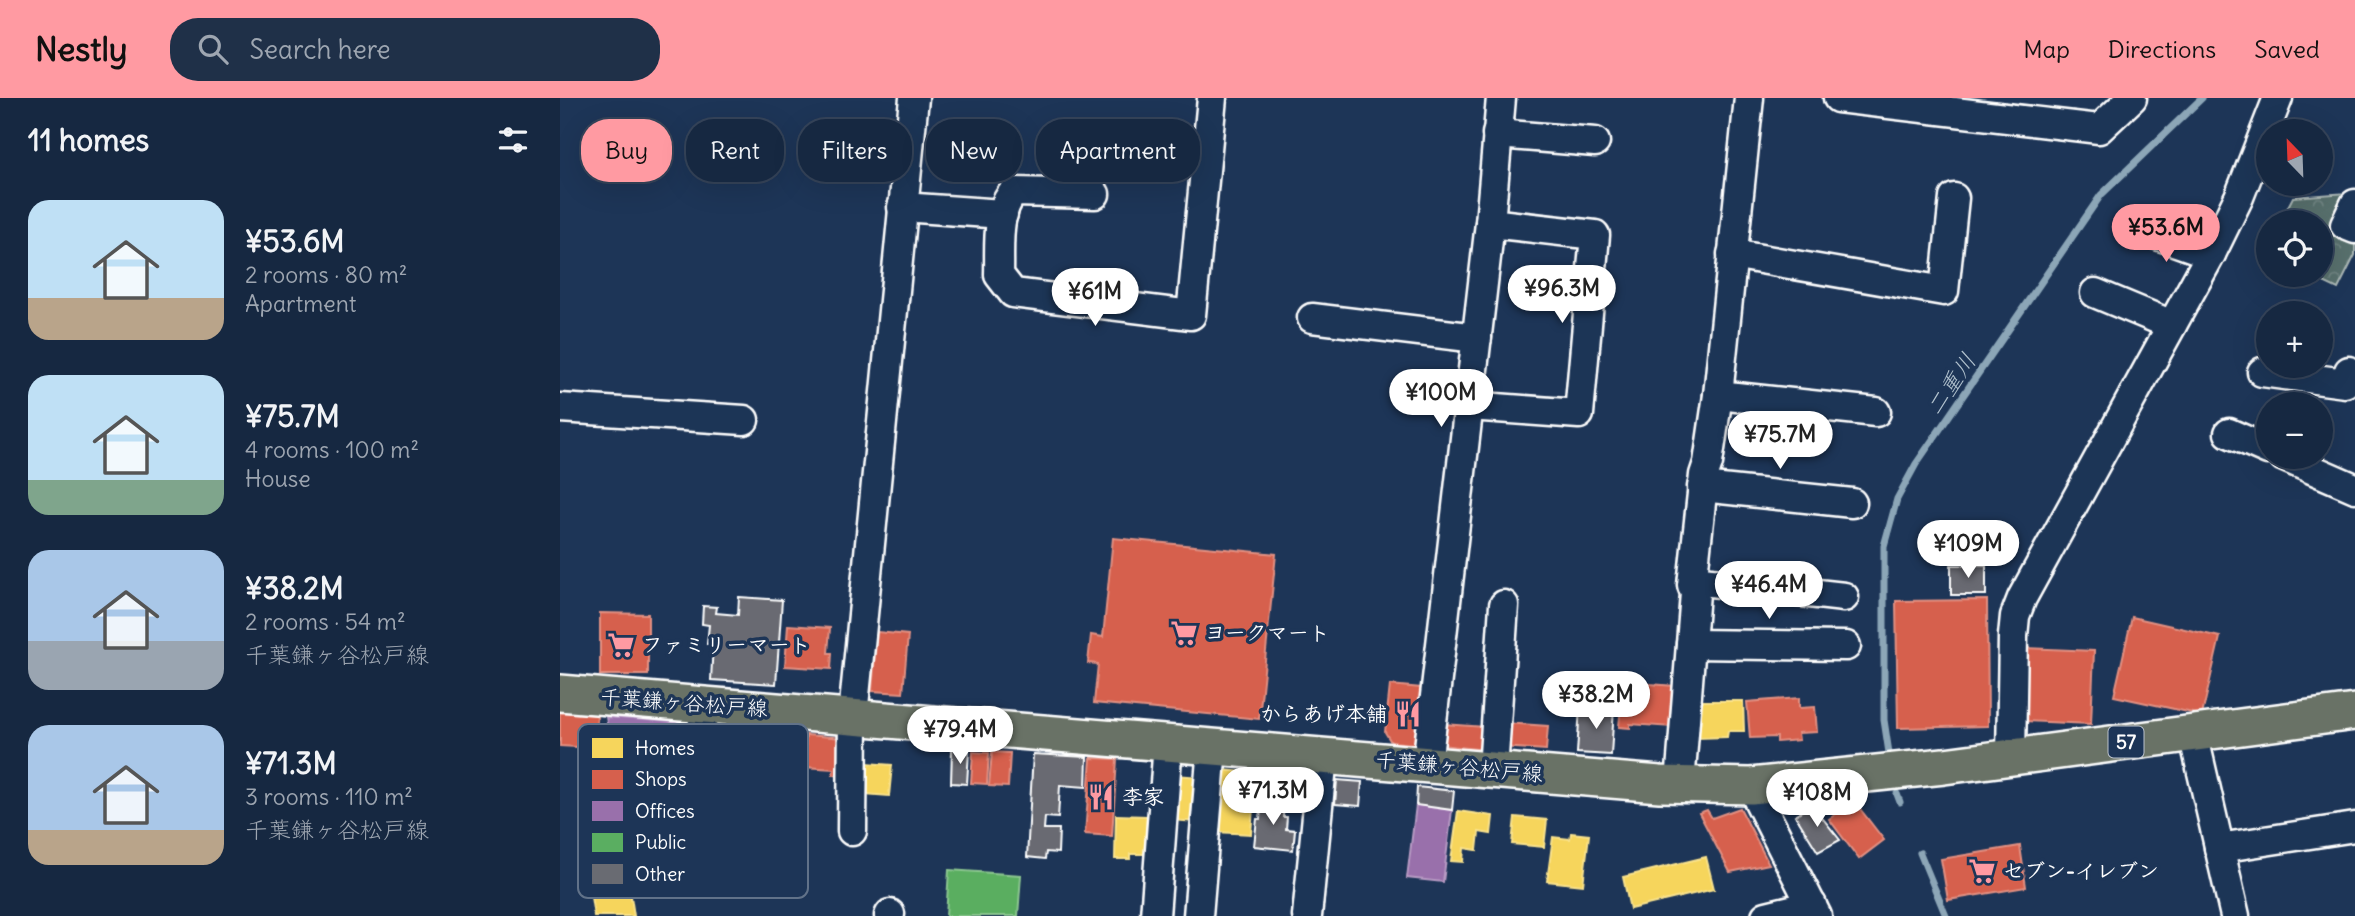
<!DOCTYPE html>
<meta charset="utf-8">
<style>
:root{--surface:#162841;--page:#1f3048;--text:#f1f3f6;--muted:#9ea6b1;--line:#35445a;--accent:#ff9aa2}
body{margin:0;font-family:Delius,"Klee One",sans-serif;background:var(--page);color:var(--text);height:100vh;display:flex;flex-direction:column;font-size:26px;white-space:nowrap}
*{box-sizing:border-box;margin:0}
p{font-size:23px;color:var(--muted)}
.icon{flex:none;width:38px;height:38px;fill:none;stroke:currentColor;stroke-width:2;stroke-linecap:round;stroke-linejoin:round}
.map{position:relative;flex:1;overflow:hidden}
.panel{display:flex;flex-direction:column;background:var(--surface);width:560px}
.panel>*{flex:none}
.banner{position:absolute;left:21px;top:21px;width:665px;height:63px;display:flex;gap:14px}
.needle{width:46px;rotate:337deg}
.fabs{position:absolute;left:1696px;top:21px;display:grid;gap:14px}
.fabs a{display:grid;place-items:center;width:77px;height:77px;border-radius:50%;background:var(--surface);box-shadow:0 7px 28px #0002,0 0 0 2px var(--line);font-size:35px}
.price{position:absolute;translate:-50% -60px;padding:0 16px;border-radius:24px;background:#fff;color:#222;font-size:23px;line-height:46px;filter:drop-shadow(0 2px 4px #0008)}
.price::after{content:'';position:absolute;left:50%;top:42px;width:21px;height:16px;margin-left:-10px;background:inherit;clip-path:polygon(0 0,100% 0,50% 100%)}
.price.on{background:var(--accent);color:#111}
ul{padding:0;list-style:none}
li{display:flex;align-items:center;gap:21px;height:175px;padding:0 28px}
li span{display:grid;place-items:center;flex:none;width:196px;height:140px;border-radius:21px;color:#555}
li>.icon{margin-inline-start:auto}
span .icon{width:84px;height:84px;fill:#fffc;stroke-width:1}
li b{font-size:30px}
h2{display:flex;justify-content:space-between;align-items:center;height:84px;padding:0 28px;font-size:30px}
.chip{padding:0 24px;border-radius:28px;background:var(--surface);box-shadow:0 7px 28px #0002,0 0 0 2px var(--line);font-size:24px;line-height:63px}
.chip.on{background:var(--accent);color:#111}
header{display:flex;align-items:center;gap:42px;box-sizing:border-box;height:98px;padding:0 35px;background:var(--accent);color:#111}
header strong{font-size:33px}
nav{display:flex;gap:38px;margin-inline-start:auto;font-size:24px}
.search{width:490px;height:63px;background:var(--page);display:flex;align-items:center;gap:18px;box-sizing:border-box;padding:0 24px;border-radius:28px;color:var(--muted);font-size:26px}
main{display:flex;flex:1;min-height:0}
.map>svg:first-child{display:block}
.forest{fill:url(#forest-crowns);stroke:#acb8b6;stroke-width:2}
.homes{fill:#f6d55c;stroke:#f9e28d;stroke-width:2}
.shops{fill:#d6604d;stroke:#e29082;stroke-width:2}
.offices{fill:#9970ab;stroke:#b89bc4;stroke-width:2}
.public{fill:#5aae61;stroke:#8cc690;stroke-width:2}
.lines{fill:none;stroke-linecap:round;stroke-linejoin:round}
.stream{stroke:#8ca6b7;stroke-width:7}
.building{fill:#696b72;stroke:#fff;stroke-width:2}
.minor-casing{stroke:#fff;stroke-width:33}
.major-casing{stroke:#fff;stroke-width:40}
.minor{stroke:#1d3557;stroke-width:28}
.major{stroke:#697266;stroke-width:35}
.labels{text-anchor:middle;stroke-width:7;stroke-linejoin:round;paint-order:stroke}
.shield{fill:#1d3557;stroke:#bbc2cd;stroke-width:2}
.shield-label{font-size:19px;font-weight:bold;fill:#fff}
.poi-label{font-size:21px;font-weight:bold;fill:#fff;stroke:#1d3557;text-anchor:start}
.street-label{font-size:21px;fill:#fff;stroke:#1d3557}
.water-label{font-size:23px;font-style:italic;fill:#b3c3cf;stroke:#1d3557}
.key{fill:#1d3557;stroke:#617289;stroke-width:2}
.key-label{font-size:19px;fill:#fff}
</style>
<header>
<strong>Nestly</strong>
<div class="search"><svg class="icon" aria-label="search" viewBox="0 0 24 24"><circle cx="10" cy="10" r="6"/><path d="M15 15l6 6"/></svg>Search here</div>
<nav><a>Map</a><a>Directions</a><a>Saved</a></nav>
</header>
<main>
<section class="panel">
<h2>11 homes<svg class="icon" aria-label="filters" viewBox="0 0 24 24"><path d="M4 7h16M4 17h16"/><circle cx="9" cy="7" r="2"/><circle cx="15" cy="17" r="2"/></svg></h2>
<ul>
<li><span style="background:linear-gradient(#bfe0f5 70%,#b9a48a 0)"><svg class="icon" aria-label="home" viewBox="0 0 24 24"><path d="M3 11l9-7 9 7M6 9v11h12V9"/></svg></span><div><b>¥53.6M</b><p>2 rooms · 80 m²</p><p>Apartment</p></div></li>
<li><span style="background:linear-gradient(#bfe0f5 75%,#7fa58c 0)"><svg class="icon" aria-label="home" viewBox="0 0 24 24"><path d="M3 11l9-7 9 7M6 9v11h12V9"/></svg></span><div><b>¥75.7M</b><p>4 rooms · 100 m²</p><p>House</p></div></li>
<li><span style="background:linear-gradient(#a9c7e8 65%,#9aa5b1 0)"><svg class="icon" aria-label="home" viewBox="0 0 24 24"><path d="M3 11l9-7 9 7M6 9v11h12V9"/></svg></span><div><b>¥38.2M</b><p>2 rooms · 54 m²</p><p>千葉鎌ヶ谷松戸線</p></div></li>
<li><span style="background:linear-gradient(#a9c7e8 75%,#b9a48a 0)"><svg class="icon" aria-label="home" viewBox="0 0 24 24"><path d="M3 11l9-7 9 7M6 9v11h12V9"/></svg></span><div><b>¥71.3M</b><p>3 rooms · 110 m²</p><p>千葉鎌ヶ谷松戸線</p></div></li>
</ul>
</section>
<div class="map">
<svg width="1795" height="818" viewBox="0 0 1795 818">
<defs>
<pattern id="forest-crowns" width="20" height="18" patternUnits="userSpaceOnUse" patternTransform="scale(1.75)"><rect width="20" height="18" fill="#58706d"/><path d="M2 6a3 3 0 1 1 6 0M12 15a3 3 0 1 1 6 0" fill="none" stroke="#718583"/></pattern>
</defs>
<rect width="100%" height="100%" fill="#1d3557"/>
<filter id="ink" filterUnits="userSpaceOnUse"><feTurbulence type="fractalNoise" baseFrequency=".0143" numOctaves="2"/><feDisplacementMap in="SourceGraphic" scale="14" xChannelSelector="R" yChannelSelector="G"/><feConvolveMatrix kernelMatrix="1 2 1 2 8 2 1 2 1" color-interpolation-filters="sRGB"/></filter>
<g filter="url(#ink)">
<polygon class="forest" points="1787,95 1770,134 1795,145 1795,157 1778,191 1749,177 1760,177 1760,124 1720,124 1733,99"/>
<g class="homes">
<polygon points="1135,603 1183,603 1184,633 1168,633 1167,639 1136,640"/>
<polygon points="306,665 332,667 329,698 305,696"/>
<polygon points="662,672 683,674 681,695 694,696 691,736 656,734"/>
<polygon points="616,677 639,679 636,724 612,722"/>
<polygon points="898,713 933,718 931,736 919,734 917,752 904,750 903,764 891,763"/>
<polygon points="556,717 587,718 586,756 570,756 570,761 555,761"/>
<polygon points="955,719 987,722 984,749 952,746"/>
<polygon points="1011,735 1029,737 1023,787 987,783 993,739 1010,741"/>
<polygon points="62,740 74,818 34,818 23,747"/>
<polygon points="1146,759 1154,791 1070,811 1063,779"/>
</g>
<g class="shops">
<polygon points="553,440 716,456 699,621 534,605 538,566 528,565 531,537 543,539"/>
<polygon points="1427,502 1428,628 1338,630 1336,503"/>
<polygon points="40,515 88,516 88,577 40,577"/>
<polygon points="1572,519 1660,539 1642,617 1554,598"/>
<polygon points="228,527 270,530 268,555 272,555 271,571 225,568"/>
<polygon points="317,534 348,537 343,595 312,593"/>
<polygon points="1465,550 1534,553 1531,626 1463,623"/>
<polygon points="1063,584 1115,588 1112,629 1070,626 1070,630 1059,629"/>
<polygon points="830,587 861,590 855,646 831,644 825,634"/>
<polygon points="1239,600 1239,610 1255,609 1257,634 1238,635 1239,642 1217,644 1217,639 1190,640 1187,604"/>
<polygon points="0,614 37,617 35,650 0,648"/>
<polygon points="944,625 988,628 986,652 942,649"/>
<polygon points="883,626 925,629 924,647 917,651 881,647"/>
<polygon points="246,637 284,640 281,678 273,677 274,671 244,669"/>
<polygon points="413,654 429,655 427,686 411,685"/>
<polygon points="432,654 450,655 448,689 429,688"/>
<polygon points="531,660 557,661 552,738 525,736"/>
<polygon points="1294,703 1324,742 1299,761 1269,721"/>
<polygon points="1180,710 1209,766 1170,774 1139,715 1147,712 1152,720"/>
<polygon points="1460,748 1466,789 1388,802 1381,761"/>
</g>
<g class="offices">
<polygon points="46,619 129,625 125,666 54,664"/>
<polygon points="856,707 892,712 883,784 847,780"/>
</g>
<polygon class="public" points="389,772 461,777 458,818 386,818"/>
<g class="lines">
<g class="stream">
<polyline points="1329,655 1324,622 1324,448 1337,401 1356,366 1541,97 1642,0"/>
<polyline points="1337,696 1340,704"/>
<polyline points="1360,755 1386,818"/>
</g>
</g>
<g class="building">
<rect x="1391" y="467" width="35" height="30"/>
<polygon points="179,499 222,502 216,586 151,582 153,546 147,546 149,527 142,526 143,508 157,509 156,515 178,517"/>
<polygon points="1020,609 1054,610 1051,657 1017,655"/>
<polygon points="392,651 409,652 407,686 391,685"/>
<polygon points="473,656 527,659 526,689 500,687 498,720 485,719 484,731 499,731 498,755 486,754 485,761 467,759"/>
<polygon points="777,682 802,684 800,708 775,706"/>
<polygon points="857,689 894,693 892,712 856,707"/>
<polygon points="702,700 724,702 723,719 727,719 726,731 735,732 733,752 694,748 697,721 700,721"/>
<polygon points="1252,707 1280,742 1258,754 1235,717"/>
</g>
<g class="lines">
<g class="minor-casing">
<g id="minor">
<polyline points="1278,0 1539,31 1572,0"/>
<polyline points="937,36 1035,44"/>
<path d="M535 96 454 94C435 113 440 152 439 177L453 195 631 217 652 0"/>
<polyline points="1795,106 1785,127 1795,131"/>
<polyline points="342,109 443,116"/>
<polyline points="1577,130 1651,156"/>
<polyline points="1172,156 1384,193 1394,100"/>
<polyline points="1535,195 1612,227"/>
<polyline points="752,220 917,240"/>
<polyline points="1702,274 1785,285 1789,273 1795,276"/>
<polyline points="1158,297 1316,314"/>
<polyline points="909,308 1019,316 1035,137 930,125"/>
<polyline points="0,310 184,322"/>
<polyline points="1669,335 1708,352"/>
<polyline points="1724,359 1795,390"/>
<polyline points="1142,389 1292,405"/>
<polyline points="1133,482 1284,499"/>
<polyline points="1131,546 1286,548"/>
<polyline points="1633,635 1675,818"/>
<polyline points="1451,660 1453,538 1455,518 1462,500 1651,156 1679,99 1718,0"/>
<polyline points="867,667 930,125 941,0"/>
<polyline points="933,672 944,507"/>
<polyline points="1120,686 1135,495 1132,487 1144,377 1148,365 1158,297 1189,0"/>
<polyline points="1191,688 1257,818"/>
<polyline points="292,733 293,618 354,0"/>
<polyline points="1659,750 1795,729"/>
<polyline points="120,783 142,727 143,605"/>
<polyline points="329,818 330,816"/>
<polyline points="595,818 608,645"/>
<polyline points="638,818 652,649"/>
<polyline points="747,818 763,658"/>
<polyline points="1206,818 1252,807"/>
</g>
</g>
<g class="major-casing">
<polyline id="major" points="0,595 1100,686 1191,688 1384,668 1795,614"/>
</g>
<use href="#minor" class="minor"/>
<use href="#major" class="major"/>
</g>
</g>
<defs>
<g id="supermarket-bare" transform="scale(2.1)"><path d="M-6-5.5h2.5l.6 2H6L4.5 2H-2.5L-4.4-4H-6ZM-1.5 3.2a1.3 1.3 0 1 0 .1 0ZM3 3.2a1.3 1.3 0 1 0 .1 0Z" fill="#ff9aa2" stroke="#1d3557" stroke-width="2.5" paint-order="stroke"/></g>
<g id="restaurant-bare" transform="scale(2.1)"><path d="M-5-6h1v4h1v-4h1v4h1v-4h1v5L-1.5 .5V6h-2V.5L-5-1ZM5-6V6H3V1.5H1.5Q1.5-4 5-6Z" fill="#ff9aa2" stroke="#1d3557" stroke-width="2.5" paint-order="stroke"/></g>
</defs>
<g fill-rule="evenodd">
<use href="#supermarket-bare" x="624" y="535"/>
<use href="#supermarket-bare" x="61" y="547"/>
<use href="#restaurant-bare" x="848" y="616"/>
<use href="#restaurant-bare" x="541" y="699"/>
<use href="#supermarket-bare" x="1422" y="773"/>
</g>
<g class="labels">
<rect class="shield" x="1548.5" y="628.5" width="35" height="31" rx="5"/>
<g class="shield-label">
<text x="1566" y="651">57</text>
</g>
<g class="poi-label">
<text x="645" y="542">ヨークマート</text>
<text x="82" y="554">ファミリーマート</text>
<text x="827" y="623" text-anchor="end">からあげ本舗</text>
<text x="562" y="706">李家</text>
<text x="1443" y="780">セブン-イレブン</text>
</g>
<g class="street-label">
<text transform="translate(124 605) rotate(4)" y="7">千葉鎌ヶ谷松戸線</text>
<text transform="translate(899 669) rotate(5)" y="7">千葉鎌ヶ谷松戸線</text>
</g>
<g class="water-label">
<text transform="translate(1391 286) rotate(-56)" y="8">二重川</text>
</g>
</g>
<rect x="18" y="626" width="230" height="174" rx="10" class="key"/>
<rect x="32" y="640" width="31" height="20" fill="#f6d55c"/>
<rect x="32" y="672" width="31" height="19" fill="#d6604d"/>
<rect x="32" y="703" width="31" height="20" fill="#9970ab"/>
<rect x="32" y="735" width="31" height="19" fill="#5aae61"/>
<rect x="32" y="766" width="31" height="20" fill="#696b72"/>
<g class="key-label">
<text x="75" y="657">Homes</text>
<text x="75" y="688">Shops</text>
<text x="75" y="720">Offices</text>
<text x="75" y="751">Public</text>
<text x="75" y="783">Other</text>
</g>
</svg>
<div class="fabs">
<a><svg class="needle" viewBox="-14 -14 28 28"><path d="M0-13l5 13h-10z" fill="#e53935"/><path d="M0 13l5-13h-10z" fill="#9ea6b1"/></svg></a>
<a><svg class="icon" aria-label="locate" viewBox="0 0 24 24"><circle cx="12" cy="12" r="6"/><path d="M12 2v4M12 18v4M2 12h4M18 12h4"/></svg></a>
<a>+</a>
<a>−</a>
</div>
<b class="price on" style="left:1606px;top:166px">¥53.6M</b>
<b class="price" style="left:1002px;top:227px">¥96.3M</b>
<b class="price" style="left:535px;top:230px">¥61M</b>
<b class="price" style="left:881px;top:331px">¥100M</b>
<b class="price" style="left:1220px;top:373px">¥75.7M</b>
<b class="price" style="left:1408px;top:482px">¥109M</b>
<b class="price" style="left:1209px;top:523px">¥46.4M</b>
<b class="price" style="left:1036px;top:633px">¥38.2M</b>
<b class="price" style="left:400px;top:668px">¥79.4M</b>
<b class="price" style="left:713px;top:729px">¥71.3M</b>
<b class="price" style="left:1257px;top:731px">¥108M</b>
<div class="banner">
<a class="chip on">Buy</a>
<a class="chip">Rent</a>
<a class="chip">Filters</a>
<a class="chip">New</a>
<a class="chip">Apartment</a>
</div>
</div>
</main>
